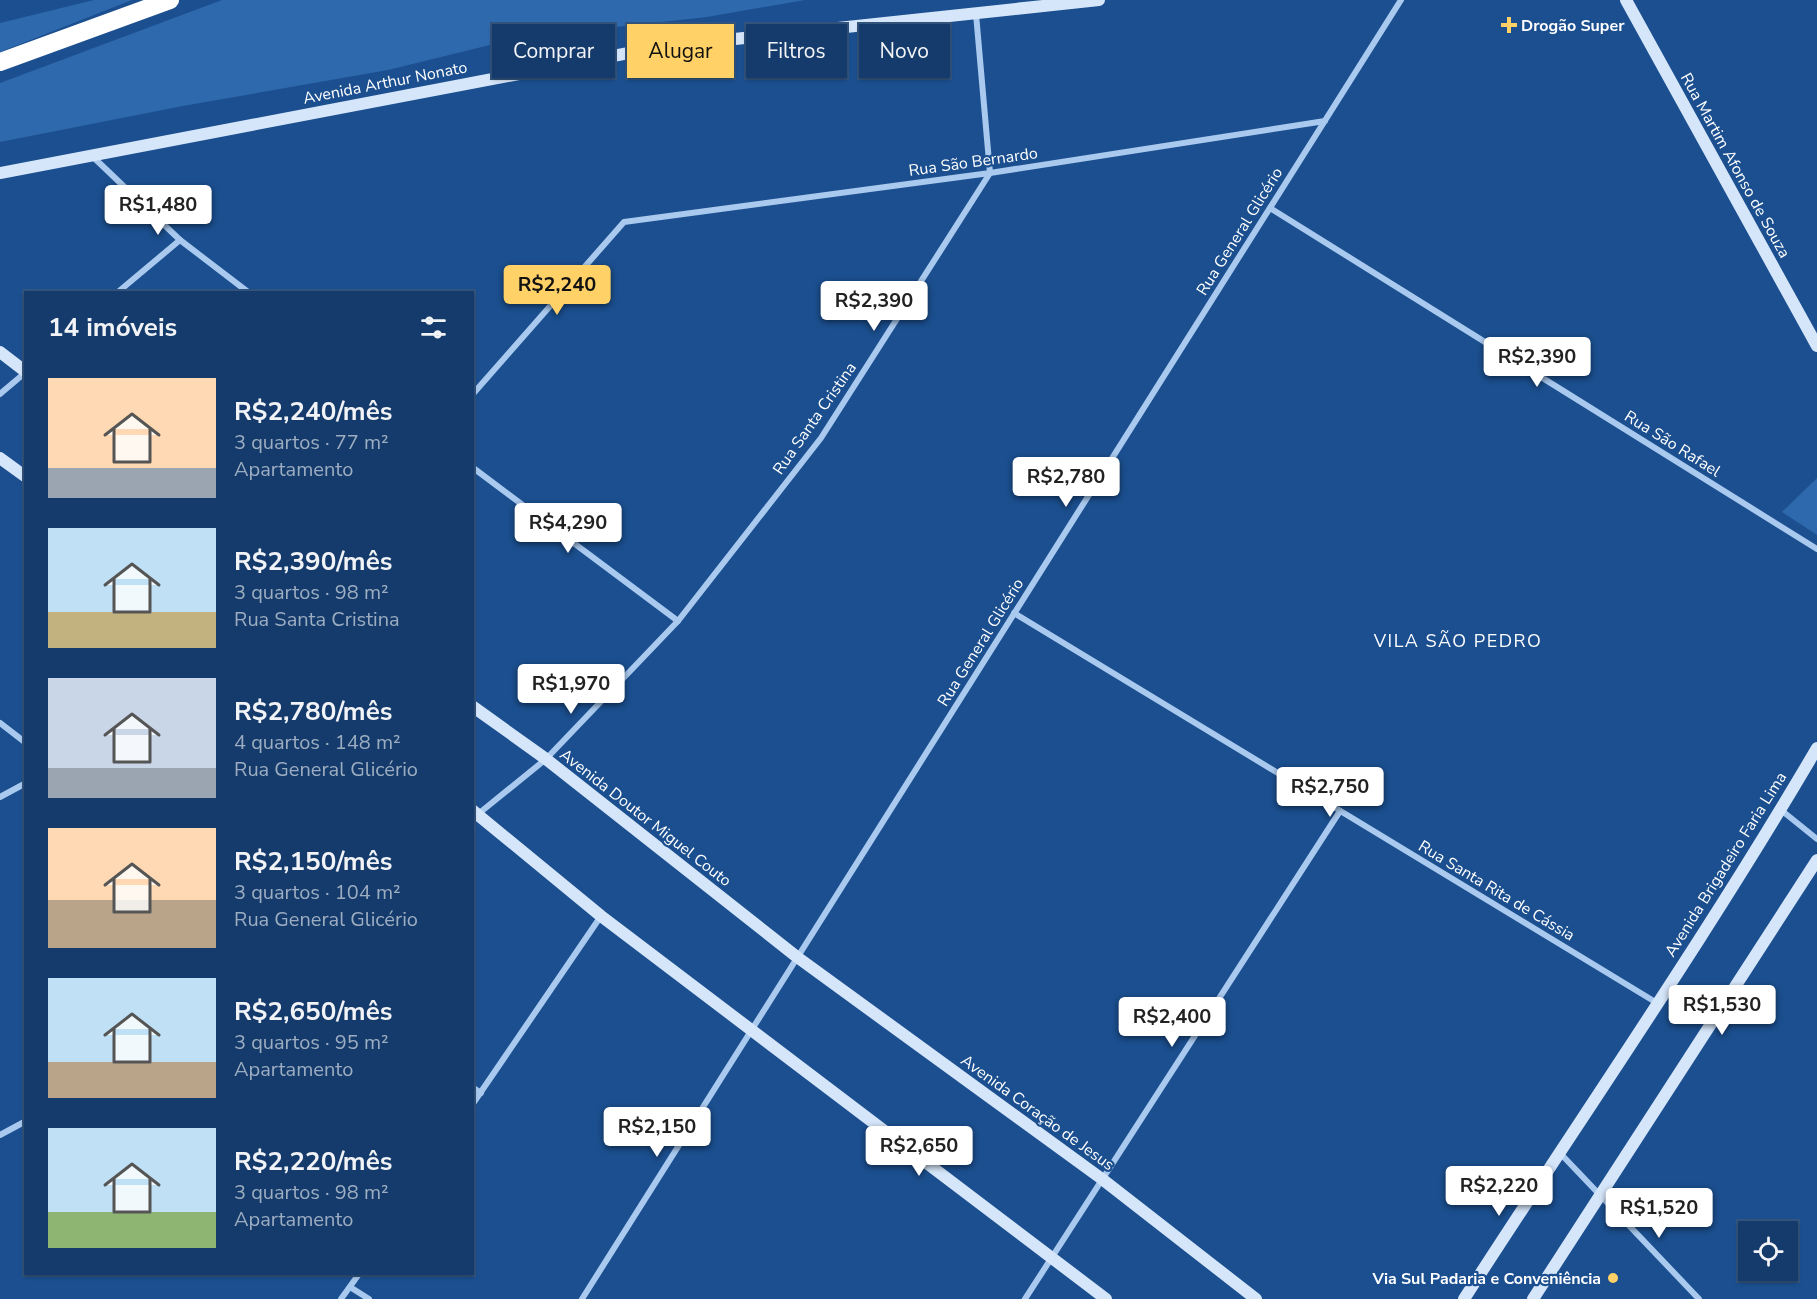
<!DOCTYPE html>
<html lang="pt">
<meta charset="utf-8">
<style>
:root{--surface:#143b6b;--page:#214673;--text:#f1f3f6;--muted:#9dadc1;--line:#33557e;--accent:#ffd166}
body{margin:0;font-family:"Nunito Sans",sans-serif;background:var(--page);color:var(--text);height:100vh;display:flex;flex-direction:column;font-size:22px;white-space:nowrap}
*{box-sizing:border-box;margin:0}
p{font-size:20px;color:var(--muted)}
.icon{flex:none;width:33px;height:33px;fill:none;stroke:currentColor;stroke-width:2;stroke-linecap:round;stroke-linejoin:round}
.map{position:relative;flex:1;overflow:hidden}
.panel{position:absolute;left:24px;top:291px;width:450px;height:984px;display:flex;flex-direction:column;background:var(--surface);border-radius:0px;box-shadow:0 2px 4px #0004,0 0 0 2px var(--line)}
.panel>*{flex:none}
.hud{position:absolute;left:492px;top:24px;width:570px;height:54px;display:flex;gap:12px}
.tools{position:absolute;left:1738px;top:1221px;display:grid;gap:12px}
.tools a{display:grid;place-items:center;width:60px;height:60px;border-radius:0px;background:var(--surface);box-shadow:0 2px 4px #0004,0 0 0 2px var(--line);font-size:30px}
.price{position:absolute;translate:-50% -51px;padding:0 14px;border-radius:6px;background:#fff;color:#222;font-size:20px;line-height:39px;filter:drop-shadow(0 2px 3px #0008)}
.price::after{content:'';position:absolute;left:50%;top:36px;width:18px;height:14px;margin-left:-9px;background:inherit;clip-path:polygon(0 0,100% 0,50% 100%)}
.price.active{background:var(--accent);color:#111}
ul{padding:0;list-style:none}
li{display:flex;align-items:center;gap:18px;height:150px;padding:0 24px}
li span{display:grid;place-items:center;flex:none;width:168px;height:120px;border-radius:0px;color:#555}
li>.icon{margin-inline-start:auto}
span .icon{width:72px;height:72px;fill:#fffc;stroke-width:1}
li b{font-size:26px}
h2{display:flex;justify-content:space-between;align-items:center;height:72px;padding:0 24px;font-size:26px}
.chip{padding:0 21px;border-radius:0px;background:var(--surface);box-shadow:0 2px 4px #0004,0 0 0 2px var(--line);font-size:21px;line-height:54px}
.chip.active{background:var(--accent);color:#111}
.map>svg:first-child{display:block}
.green{fill:#2e69ad}
.lines{fill:none;stroke-linecap:round;stroke-linejoin:round}
.street{stroke:#a9c9ee;stroke-width:6}
.secondary{stroke:#d6e6fa;stroke-width:12}
.highway{stroke:#fff;stroke-width:18}
.poi-dot{fill:#ffd166;stroke:#1b4f8f;stroke-width:2}
.labels{text-anchor:middle;stroke-width:4.5;stroke-linejoin:round;paint-order:stroke}
.poi-label{font-size:16px;font-weight:bold;fill:#fff;stroke:#1b4f8f;text-anchor:start}
.street-label{font-size:16px;fill:#fff;stroke:#1b4f8f}
.neighbourhood-label{font-size:18px;letter-spacing:1.5px;fill:#fff;stroke:#1b4f8f}
</style>
<div class="map">
<svg width="1817" height="1299" viewBox="0 0 1817 1299">
<rect width="100%" height="100%" fill="#1b4f8f"/>
<g class="green">
<polygon points="94,0 132,0 0,52 0,23"/>
<polygon points="222,0 805,0 707,17 598,29 490,45 388,70 183,106 0,142 0,83"/>
<polygon points="1817,478 1817,535 1782,512"/>
</g>
<g class="lines">
<g class="street">
<polyline points="91,155 180,240 248,292"/>
<polyline points="1270,208 1817,549"/>
<polyline points="118,292 180,240"/>
<polyline points="0,394 26,372"/>
<polyline points="472,395 624,222 990,173 1325,121"/>
<polyline points="472,467 678,621"/>
<polyline points="1014,613 1657,1003"/>
<polyline points="0,723 26,743"/>
<polyline points="0,797 26,783"/>
<polyline points="1781,810 1817,839"/>
<polyline points="472,819 546,759 678,621 821,438 990,173 976,14"/>
<polyline points="472,1087 481,1093"/>
<polyline points="472,1105 601,916"/>
<polyline points="0,1135 26,1121"/>
<polyline points="1559,1152 1699,1299"/>
<polyline points="350,1287 369,1299"/>
<polyline points="341,1299 359,1274"/>
<polyline points="582,1299 1401,0"/>
<polyline points="1025,1299 1340,811"/>
</g>
<g class="secondary">
<polyline points="1626,0 1817,346"/>
<polyline points="0,173 660,47 1099,0"/>
<polyline points="0,352 26,372"/>
<polyline points="0,458 26,477"/>
<polyline points="472,706 546,759 797,957 1102,1179 1256,1299"/>
<polyline points="472,810 601,916 1106,1299"/>
<path d="M1464 1299C1582 1116 1707 936 1817 748"/>
<polyline points="1533,1299 1817,860"/>
</g>
<polyline class="highway" points="0,62 170,0"/>
</g>
<g class="poi-dot">
<path d="M1506 16h6v6h6v6h-6v6h-6v-6h-6v-6h6z"/>
<circle cx="1613" cy="1278" r="6"/>
</g>
<g class="labels">
<g class="poi-label">
<text x="1521" y="31">Drogão Super</text>
<text x="1601" y="1284" text-anchor="end">Via Sul Padaria e Conveniência</text>
</g>
<g class="street-label">
<text transform="translate(385 82) rotate(-11)" y="6">Avenida Arthur Nonato</text>
<text transform="translate(973 161) rotate(-8)" y="6">Rua São Bernardo</text>
<text transform="translate(1736 165) rotate(61)" y="6">Rua Martim Afonso de Souza</text>
<text transform="translate(1239 231) rotate(-58)" y="6">Rua General Glicério</text>
<text transform="translate(814 418) rotate(-55)" y="6">Rua Santa Cristina</text>
<text transform="translate(1673 443) rotate(32)" y="6">Rua São Rafael</text>
<text transform="translate(980 642) rotate(-58)" y="6">Rua General Glicério</text>
<text transform="translate(646 817) rotate(38)" y="6">Avenida Doutor Miguel Couto</text>
<text transform="translate(1725 864) rotate(-58)" y="6">Avenida Brigadeiro Faria Lima</text>
<text transform="translate(1497 890) rotate(31)" y="6">Rua Santa Rita de Cássia</text>
<text transform="translate(1038 1112) rotate(36)" y="6">Avenida Coração de Jesus</text>
</g>
<g class="neighbourhood-label">
<text x="1458" y="647">VILA SÃO PEDRO</text>
</g>
</g>
</svg>
<div class="tools">
<a><svg class="icon" aria-label="locate" viewBox="0 0 24 24"><circle cx="12" cy="12" r="6"/><path d="M12 2v4M12 18v4M2 12h4M18 12h4"/></svg></a>
</div>
<b class="price" style="left:158px;top:236px">R$1,480</b>
<b class="price active" style="left:557px;top:316px">R$2,240</b>
<b class="price" style="left:874px;top:332px">R$2,390</b>
<b class="price" style="left:1537px;top:388px">R$2,390</b>
<b class="price" style="left:1066px;top:508px">R$2,780</b>
<b class="price" style="left:568px;top:554px">R$4,290</b>
<b class="price" style="left:571px;top:715px">R$1,970</b>
<b class="price" style="left:1330px;top:818px">R$2,750</b>
<b class="price" style="left:1722px;top:1036px">R$1,530</b>
<b class="price" style="left:1172px;top:1048px">R$2,400</b>
<b class="price" style="left:657px;top:1158px">R$2,150</b>
<b class="price" style="left:919px;top:1177px">R$2,650</b>
<b class="price" style="left:1499px;top:1217px">R$2,220</b>
<b class="price" style="left:1659px;top:1239px">R$1,520</b>
<div class="hud">
<a class="chip">Comprar</a>
<a class="chip active">Alugar</a>
<a class="chip">Filtros</a>
<a class="chip">Novo</a>
</div>
<section class="panel">
<h2>14 imóveis<svg class="icon" aria-label="filters" viewBox="0 0 24 24"><path d="M4 7h16M4 17h16"/><circle cx="9" cy="7" r="2"/><circle cx="15" cy="17" r="2"/></svg></h2>
<ul>
<li><span style="background:linear-gradient(#ffd9b3 75%,#9aa5b1 0)"><svg class="icon" aria-label="home" viewBox="0 0 24 24"><path d="M3 11l9-7 9 7M6 9v11h12V9"/></svg></span><div><b>R$2,240/mês</b><p>3 quartos · 77 m²</p><p>Apartamento</p></div></li>
<li><span style="background:linear-gradient(#bfe0f5 70%,#c2b280 0)"><svg class="icon" aria-label="home" viewBox="0 0 24 24"><path d="M3 11l9-7 9 7M6 9v11h12V9"/></svg></span><div><b>R$2,390/mês</b><p>3 quartos · 98 m²</p><p>Rua Santa Cristina</p></div></li>
<li><span style="background:linear-gradient(#c9d6e8 75%,#9aa5b1 0)"><svg class="icon" aria-label="home" viewBox="0 0 24 24"><path d="M3 11l9-7 9 7M6 9v11h12V9"/></svg></span><div><b>R$2,780/mês</b><p>4 quartos · 148 m²</p><p>Rua General Glicério</p></div></li>
<li><span style="background:linear-gradient(#ffd9b3 60%,#b9a48a 0)"><svg class="icon" aria-label="home" viewBox="0 0 24 24"><path d="M3 11l9-7 9 7M6 9v11h12V9"/></svg></span><div><b>R$2,150/mês</b><p>3 quartos · 104 m²</p><p>Rua General Glicério</p></div></li>
<li><span style="background:linear-gradient(#bfe0f5 70%,#b9a48a 0)"><svg class="icon" aria-label="home" viewBox="0 0 24 24"><path d="M3 11l9-7 9 7M6 9v11h12V9"/></svg></span><div><b>R$2,650/mês</b><p>3 quartos · 95 m²</p><p>Apartamento</p></div></li>
<li><span style="background:linear-gradient(#bfe0f5 70%,#8fb573 0)"><svg class="icon" aria-label="home" viewBox="0 0 24 24"><path d="M3 11l9-7 9 7M6 9v11h12V9"/></svg></span><div><b>R$2,220/mês</b><p>3 quartos · 98 m²</p><p>Apartamento</p></div></li>
</ul>
</section>
</div>
